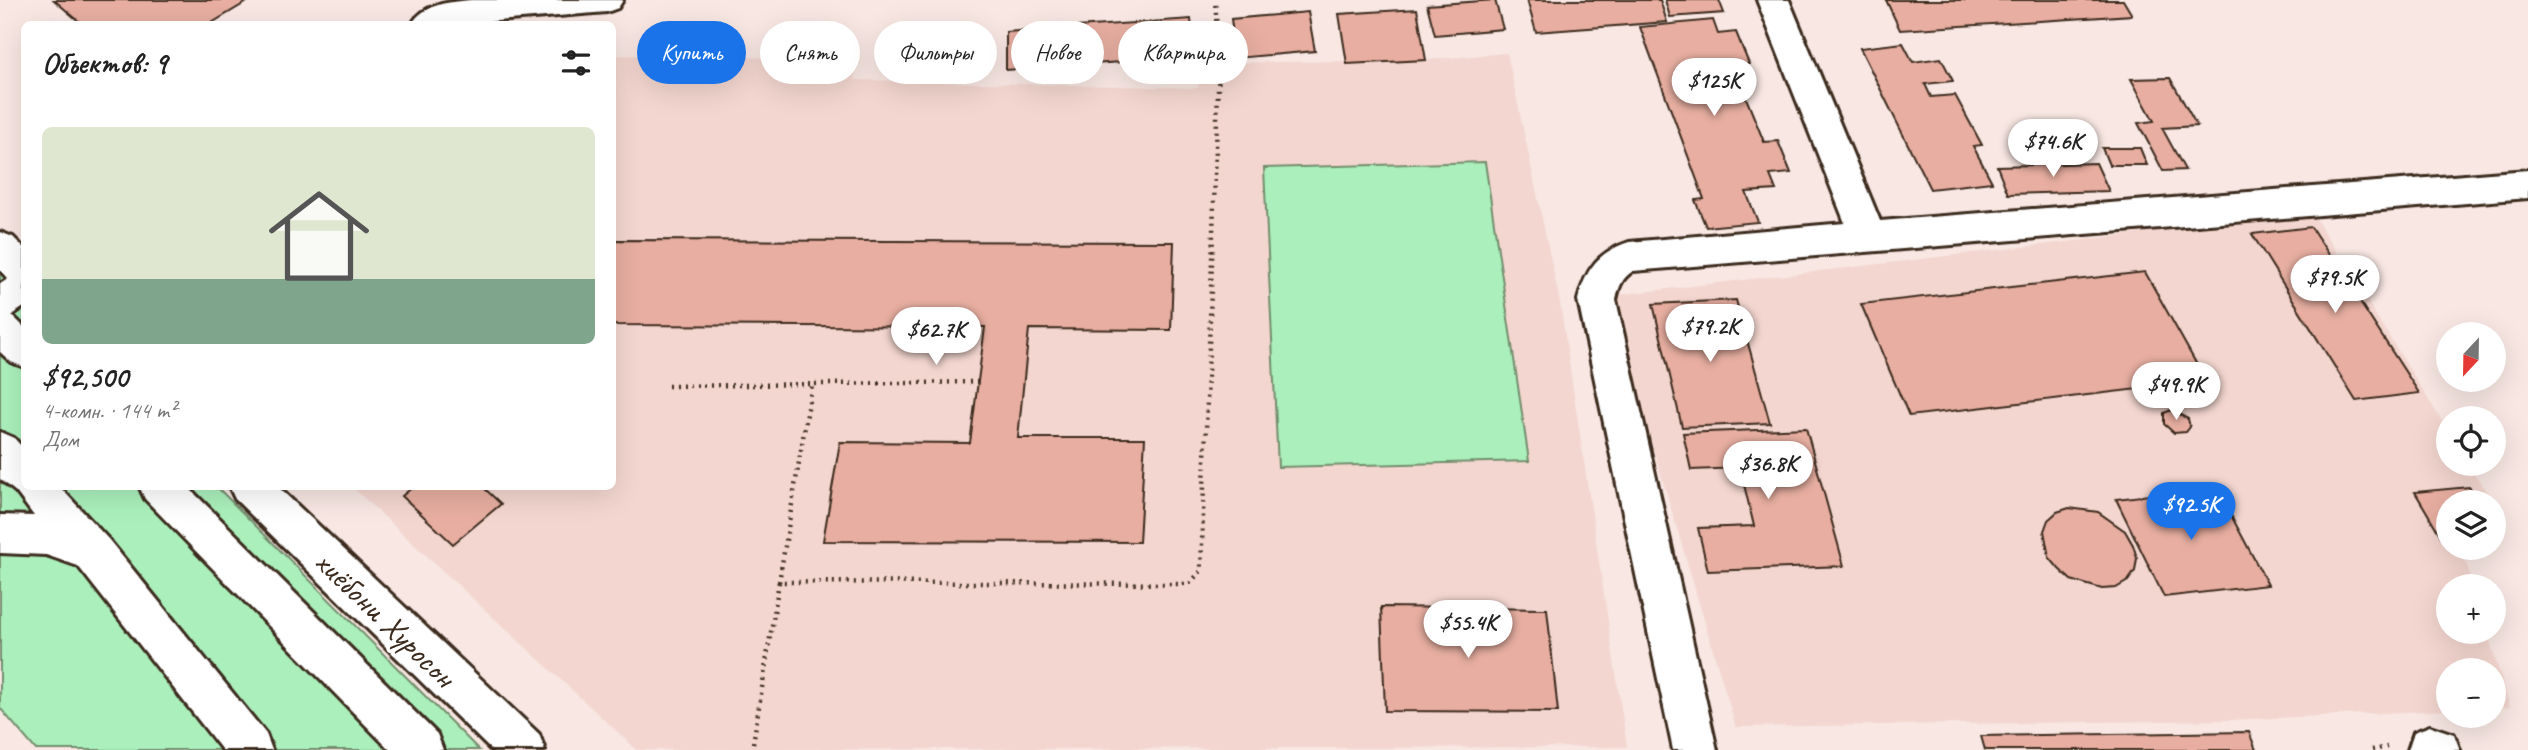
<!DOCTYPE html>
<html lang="ru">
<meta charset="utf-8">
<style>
:root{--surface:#fff;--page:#f2f2f2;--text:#222;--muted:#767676;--accent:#1a73e8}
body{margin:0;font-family:Caveat,sans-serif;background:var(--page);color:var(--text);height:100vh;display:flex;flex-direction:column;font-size:26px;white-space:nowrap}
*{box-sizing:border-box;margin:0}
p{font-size:23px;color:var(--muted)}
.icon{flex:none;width:38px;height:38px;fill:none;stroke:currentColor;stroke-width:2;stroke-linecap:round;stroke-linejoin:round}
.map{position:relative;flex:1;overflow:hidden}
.drawer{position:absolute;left:21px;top:21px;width:595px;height:469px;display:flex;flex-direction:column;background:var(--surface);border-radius:10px;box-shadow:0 7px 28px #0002}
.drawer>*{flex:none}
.top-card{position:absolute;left:637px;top:21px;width:665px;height:63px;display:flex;gap:14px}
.needle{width:46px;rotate:202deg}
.fabs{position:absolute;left:2436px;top:322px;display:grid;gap:14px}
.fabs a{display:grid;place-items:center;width:70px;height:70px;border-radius:50%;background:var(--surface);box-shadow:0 7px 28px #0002;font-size:35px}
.price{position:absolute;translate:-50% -60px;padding:0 16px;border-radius:24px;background:#fff;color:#222;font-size:23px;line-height:46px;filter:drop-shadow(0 2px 4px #0008)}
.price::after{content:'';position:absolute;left:50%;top:42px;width:21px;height:16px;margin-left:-10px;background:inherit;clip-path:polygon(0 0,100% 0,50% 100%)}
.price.active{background:var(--accent);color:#fff}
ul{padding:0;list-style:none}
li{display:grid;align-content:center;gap:14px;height:371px;padding:0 21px}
li span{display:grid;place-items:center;height:217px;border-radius:10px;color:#555}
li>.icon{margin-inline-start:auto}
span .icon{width:126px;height:126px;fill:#fffc;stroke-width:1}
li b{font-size:30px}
h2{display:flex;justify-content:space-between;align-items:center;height:84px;padding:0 21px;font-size:30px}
.chip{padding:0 24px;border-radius:32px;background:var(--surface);box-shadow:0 7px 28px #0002;font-size:24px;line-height:63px}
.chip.active{background:var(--accent);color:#fff}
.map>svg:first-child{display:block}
.built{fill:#f3d6cf}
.green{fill:#abf0bc;stroke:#738d6d;stroke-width:2}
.building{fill:#e7aea1;stroke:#3b2a1e;stroke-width:2}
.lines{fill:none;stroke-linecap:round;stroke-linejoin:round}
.minor-casing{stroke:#3b2a1e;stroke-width:6}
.path{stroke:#3b2a1e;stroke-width:4.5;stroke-dasharray:2 5;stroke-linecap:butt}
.minor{fill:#fff;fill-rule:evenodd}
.labels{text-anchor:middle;stroke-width:7;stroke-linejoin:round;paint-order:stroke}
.street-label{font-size:33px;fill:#3b2a1e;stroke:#fff}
</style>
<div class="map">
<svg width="2528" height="750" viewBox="0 0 2528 750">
<rect width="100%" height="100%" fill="#f8e7e3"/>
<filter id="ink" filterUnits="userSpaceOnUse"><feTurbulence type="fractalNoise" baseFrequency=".0143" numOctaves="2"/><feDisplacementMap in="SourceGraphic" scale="14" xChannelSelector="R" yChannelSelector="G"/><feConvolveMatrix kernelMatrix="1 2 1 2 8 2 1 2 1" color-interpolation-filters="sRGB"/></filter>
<g filter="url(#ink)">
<g class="built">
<polygon points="1507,53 1560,303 1627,747 637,750 352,487 612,486 613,55 855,59 855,80 1198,88 1202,63 1426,60"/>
<polygon points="2312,213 2448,431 2448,464 2468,464 2493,502 2448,502 2448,548 2462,548 2473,586 2448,586 2448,632 2487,632 2510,707 2494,708 2494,670 2448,670 2448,710 2228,720 1736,727 1608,296"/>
</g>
<g class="green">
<polygon points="1485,162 1529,461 1278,467 1264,168"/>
<polygon points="0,269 24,294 24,486 217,487 479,750 36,750 0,708"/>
</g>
<g class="building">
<polygon points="54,0 250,0 210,24 82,24"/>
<polygon points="1495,0 1503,29 1435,35 1427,5"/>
<polygon points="1527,0 1660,0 1667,22 1536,32"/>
<polygon points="1665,0 1719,0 1724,13 1670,17"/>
<polygon points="1886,0 2123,0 2132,15 1900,30"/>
<polygon points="1417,9 1426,60 1347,64 1339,14"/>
<polygon points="1308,12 1315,51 1236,58 1231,19"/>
<polygon points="1191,19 1195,57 1006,70 1006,32"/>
<polygon points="1713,20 1718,34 1736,32 1749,64 1733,66 1764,142 1778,141 1791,173 1770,175 1776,190 1746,192 1758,222 1706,227 1695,200 1704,199 1640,27"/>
<polygon points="1903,43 1913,62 1941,58 1953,81 1925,84 1931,97 1955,95 1982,145 1973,146 1992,182 1930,189 1860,48"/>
<polygon points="2170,78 2197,126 2162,128 2185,170 2163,171 2138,123 2154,121 2131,79"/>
<polygon points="2102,148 2140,148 2147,165 2109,165"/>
<polygon points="2096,163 2109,191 2008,194 1997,166"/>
<polygon points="2311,227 2419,393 2356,401 2252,234"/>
<polygon points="612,240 1174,242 1171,330 1029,329 1018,438 1145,438 1139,542 823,541 840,442 970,443 985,327 612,325"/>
<polygon points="2145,272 2206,381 1909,416 1861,304"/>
<polygon points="1736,300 1770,423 1682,427 1653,304"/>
<polygon points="2171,410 2188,419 2190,427 2186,432 2174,433 2164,424 2164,413"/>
<polygon points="1806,428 1844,566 1708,571 1698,528 1754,526 1740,468 1691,470 1683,433"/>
<polygon points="414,486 482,486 501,504 453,544 402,496"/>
<polygon points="2216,487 2268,585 2164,597 2116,499"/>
<polygon points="2469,487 2479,502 2448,502 2448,537 2442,538 2415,492"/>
<polygon points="2069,508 2098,512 2125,531 2133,545 2137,558 2135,571 2128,581 2116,588 2102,589 2071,580 2059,569 2049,557 2044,531 2048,520 2057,512"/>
<polygon points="1381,607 1547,609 1558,712 1385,711"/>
<polygon points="2249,732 2256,750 1985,750 1981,736"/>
</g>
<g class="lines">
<g class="minor-casing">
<g id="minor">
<path d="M472 0H623L618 8 607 12 460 24H412C424 3 450 2 472 0Z"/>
<path d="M1757 0H1789L1880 221 2528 170V198L1633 271C1621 279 1619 287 1616 300L1717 750H1673L1578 300C1586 269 1598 252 1629 242L1845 223Z"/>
<polygon points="0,232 13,237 24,248 24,307 12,315 24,327 24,367 11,362 0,352 0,284 8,279 0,270"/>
<polygon points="0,432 14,438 24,449 24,486 59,486 109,540 266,734 272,750 222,750 78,566 46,555 0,553 0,515 34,516 16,492 0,479"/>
<polygon points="139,486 187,486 437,734 443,750 390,750 145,499"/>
<polygon points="229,486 277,486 539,734 545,750 491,750 235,499"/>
<polygon points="2430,726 2454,734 2460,750 2408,750 2414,732"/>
</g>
</g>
<g class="path">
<polyline points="668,386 978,382"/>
<polyline points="779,582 812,384"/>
<polyline points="752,750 779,582 1182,584 1190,583 1201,571 1219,63 1215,0"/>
<polyline points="2372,750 2387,747"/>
</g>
<use href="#minor" class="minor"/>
</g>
</g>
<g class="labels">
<g class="street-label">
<text transform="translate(386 618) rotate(44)" y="12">хиёбони Хуросон</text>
</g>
</g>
</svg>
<div class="fabs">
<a><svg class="needle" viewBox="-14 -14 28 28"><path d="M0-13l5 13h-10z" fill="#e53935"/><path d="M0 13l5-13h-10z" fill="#767676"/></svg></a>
<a><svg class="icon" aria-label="locate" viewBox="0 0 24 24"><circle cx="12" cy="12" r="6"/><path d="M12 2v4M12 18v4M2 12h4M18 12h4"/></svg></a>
<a><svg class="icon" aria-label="layers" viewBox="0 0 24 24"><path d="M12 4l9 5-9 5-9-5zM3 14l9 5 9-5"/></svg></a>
<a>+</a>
<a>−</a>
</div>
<b class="price" style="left:1714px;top:118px">$125K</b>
<b class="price" style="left:2053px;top:179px">$74.6K</b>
<b class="price" style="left:2335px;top:315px">$79.5K</b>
<b class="price" style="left:1710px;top:364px">$79.2K</b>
<b class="price" style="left:936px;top:367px">$62.7K</b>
<b class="price" style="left:2176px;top:422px">$49.9K</b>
<b class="price" style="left:1768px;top:501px">$36.8K</b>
<b class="price active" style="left:2191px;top:542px">$92.5K</b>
<b class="price" style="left:1468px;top:660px">$55.4K</b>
<div class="top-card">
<a class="chip active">Купить</a>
<a class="chip">Снять</a>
<a class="chip">Фильтры</a>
<a class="chip">Новое</a>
<a class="chip">Квартира</a>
</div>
<section class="drawer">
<h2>Объектов: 9<svg class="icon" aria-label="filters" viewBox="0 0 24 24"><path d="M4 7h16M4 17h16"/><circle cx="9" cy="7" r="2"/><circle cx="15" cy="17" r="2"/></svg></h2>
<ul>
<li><span style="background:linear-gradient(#dfe7d0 70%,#7fa58c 0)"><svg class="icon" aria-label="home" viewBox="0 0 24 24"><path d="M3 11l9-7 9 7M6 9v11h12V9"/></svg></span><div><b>$92,500</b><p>4-комн. · 144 m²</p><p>Дом</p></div></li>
</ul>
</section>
</div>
